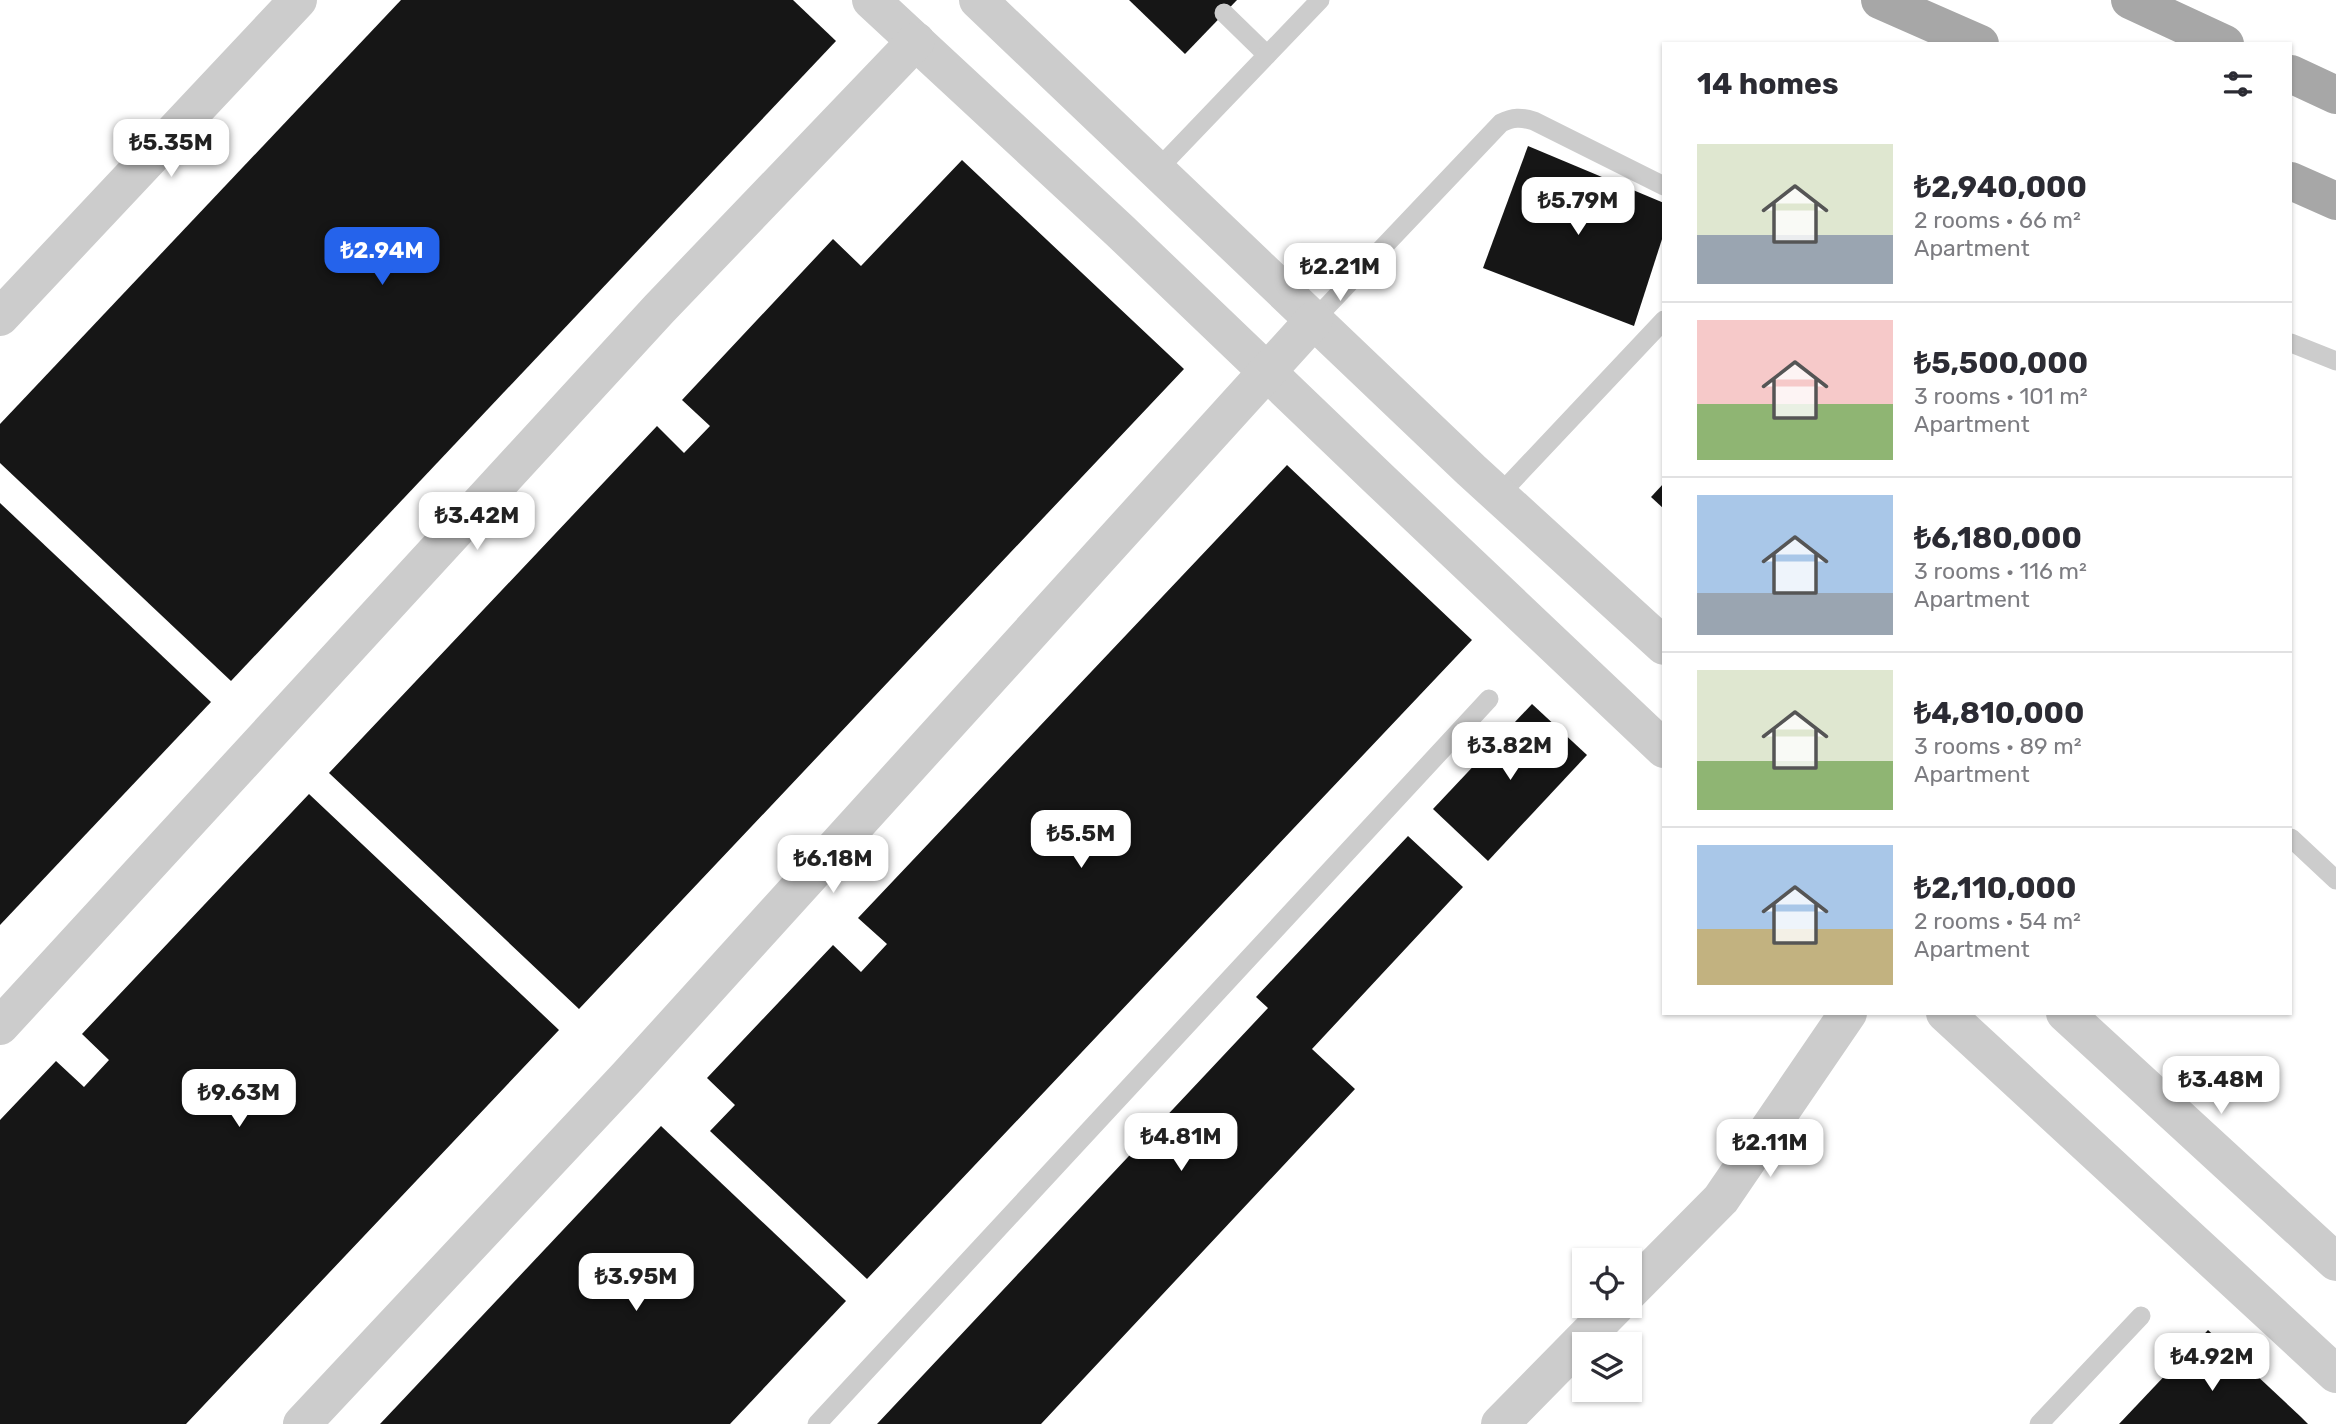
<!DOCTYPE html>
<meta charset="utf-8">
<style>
:root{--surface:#fff;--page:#f2f2f3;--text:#2b2b33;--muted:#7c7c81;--line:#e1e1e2;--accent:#2563eb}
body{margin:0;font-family:Rubik,sans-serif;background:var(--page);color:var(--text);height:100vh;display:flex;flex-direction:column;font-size:26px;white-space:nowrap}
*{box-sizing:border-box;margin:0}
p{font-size:23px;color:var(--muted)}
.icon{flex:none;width:38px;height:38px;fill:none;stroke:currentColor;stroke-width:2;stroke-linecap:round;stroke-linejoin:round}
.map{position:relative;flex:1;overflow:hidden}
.side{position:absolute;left:1662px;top:42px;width:630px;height:973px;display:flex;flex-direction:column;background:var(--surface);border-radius:0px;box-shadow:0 2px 5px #0004}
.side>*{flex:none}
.fabs{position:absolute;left:1572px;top:1248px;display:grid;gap:14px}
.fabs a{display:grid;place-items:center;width:70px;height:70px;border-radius:0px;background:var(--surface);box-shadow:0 2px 5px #0004;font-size:35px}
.price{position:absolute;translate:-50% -60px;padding:0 16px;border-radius:14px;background:#fff;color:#222;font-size:23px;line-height:46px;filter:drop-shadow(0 2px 4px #0008)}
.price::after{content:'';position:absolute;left:50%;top:42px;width:21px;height:16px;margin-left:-10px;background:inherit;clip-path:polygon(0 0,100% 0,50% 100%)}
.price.current{background:var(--accent);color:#fff}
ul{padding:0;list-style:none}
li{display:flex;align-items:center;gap:21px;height:175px;padding:0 35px}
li+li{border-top:2px solid var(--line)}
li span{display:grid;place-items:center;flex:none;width:196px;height:140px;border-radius:0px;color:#555}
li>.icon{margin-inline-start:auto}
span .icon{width:84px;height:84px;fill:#fffc;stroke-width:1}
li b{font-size:30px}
h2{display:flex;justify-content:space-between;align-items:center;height:84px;padding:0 35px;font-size:30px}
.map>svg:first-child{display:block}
.building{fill:#161616}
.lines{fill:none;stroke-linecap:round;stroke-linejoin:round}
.service{stroke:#ccc;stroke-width:19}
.minor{stroke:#ccc;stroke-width:38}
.primary{stroke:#a7a7a7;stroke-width:38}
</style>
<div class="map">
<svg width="2336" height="1424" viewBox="0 0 2336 1424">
<rect width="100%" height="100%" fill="#fff"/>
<g class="building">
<polygon points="401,0 793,0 836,41 231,681 0,463 0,424"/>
<polygon points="1129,0 1237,0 1185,54"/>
<polygon points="1528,146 1664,203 1664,233 1634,326 1483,268"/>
<polygon points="962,160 1184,369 579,1009 329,773 657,426 684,453 710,426 682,400 833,239 861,266"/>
<polygon points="1287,465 1472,640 867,1279 710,1131 735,1105 707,1078 833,945 861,972 887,944 858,918"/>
<polygon points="1664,483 1664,509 1651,497"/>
<polygon points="0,503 211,702 0,925"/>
<polygon points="1532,704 1587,755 1488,861 1433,809"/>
<polygon points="309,794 559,1030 186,1424 0,1424 0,1120 56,1061 84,1087 109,1060 82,1034"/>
<polygon points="1408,836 1463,887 1312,1049 1355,1089 1041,1424 877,1424 1268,1008 1256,997"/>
<polygon points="661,1126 846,1301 730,1424 380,1424"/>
<polygon points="2208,1330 2301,1417 2308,1424 2119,1424"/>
</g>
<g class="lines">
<g class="service">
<polyline points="1224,13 1267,55"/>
<polyline points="1157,170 1320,0"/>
<path d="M1314 320 1501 123C1513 117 1521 117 1534 121L1664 186"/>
<polyline points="2291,343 2336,361"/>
<polyline points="1499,495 1664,320"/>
<polyline points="2291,838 2336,880"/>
<polyline points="817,1424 1489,699"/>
<polyline points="2039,1424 2141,1316"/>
</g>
<g class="minor">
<polyline points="871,0 1119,230 1380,480 1664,749"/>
<polyline points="978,0 1471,470 1664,646"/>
<polyline points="0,317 298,0"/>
<polyline points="1945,1013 2336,1374"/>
<polyline points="2065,1013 2336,1262"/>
<polyline points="0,1026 659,309 916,41"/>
<polyline points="1629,1292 1721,1199 1848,1013"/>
<polyline points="302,1424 627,1077 1314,320"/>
<polyline points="1500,1424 1616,1306"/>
</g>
<g class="primary">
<polyline points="1880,0 1980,44"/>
<polyline points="2130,0 2225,44"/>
<polyline points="2291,74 2336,95"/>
<polyline points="2291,181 2336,201"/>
</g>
</g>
</svg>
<div class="fabs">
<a><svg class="icon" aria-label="locate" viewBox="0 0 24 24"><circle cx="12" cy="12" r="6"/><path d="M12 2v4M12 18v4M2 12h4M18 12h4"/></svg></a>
<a><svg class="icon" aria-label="layers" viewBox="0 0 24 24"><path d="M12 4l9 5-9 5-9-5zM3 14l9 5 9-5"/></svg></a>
</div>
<b class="price" style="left:171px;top:179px">₺5.35M</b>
<b class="price" style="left:1578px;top:237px">₺5.79M</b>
<b class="price current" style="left:382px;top:287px">₺2.94M</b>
<b class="price" style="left:1340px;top:303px">₺2.21M</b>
<b class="price" style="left:477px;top:552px">₺3.42M</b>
<b class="price" style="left:1510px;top:782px">₺3.82M</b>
<b class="price" style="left:1081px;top:870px">₺5.5M</b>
<b class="price" style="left:833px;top:895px">₺6.18M</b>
<b class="price" style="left:2221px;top:1116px">₺3.48M</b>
<b class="price" style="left:239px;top:1129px">₺9.63M</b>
<b class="price" style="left:1181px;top:1173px">₺4.81M</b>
<b class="price" style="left:1770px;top:1179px">₺2.11M</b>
<b class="price" style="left:636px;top:1313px">₺3.95M</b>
<b class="price" style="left:2212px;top:1393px">₺4.92M</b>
<section class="side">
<h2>14 homes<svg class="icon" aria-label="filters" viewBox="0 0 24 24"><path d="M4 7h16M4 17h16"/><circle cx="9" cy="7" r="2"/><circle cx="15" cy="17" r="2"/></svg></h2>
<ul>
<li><span style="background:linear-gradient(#dfe7d0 65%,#9aa5b1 0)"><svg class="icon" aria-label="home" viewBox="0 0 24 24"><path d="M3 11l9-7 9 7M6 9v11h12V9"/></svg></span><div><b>₺2,940,000</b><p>2 rooms · 66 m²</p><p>Apartment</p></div></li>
<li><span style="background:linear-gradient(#f6c9c9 60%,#8fb573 0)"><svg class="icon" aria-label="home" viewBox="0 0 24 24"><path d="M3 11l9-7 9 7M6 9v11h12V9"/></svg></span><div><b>₺5,500,000</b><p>3 rooms · 101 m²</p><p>Apartment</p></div></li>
<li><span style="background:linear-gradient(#a9c7e8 70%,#9aa5b1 0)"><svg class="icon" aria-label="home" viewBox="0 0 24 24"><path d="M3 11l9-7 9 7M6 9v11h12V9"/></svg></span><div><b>₺6,180,000</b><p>3 rooms · 116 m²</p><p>Apartment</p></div></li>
<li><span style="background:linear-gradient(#dfe7d0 65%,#8fb573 0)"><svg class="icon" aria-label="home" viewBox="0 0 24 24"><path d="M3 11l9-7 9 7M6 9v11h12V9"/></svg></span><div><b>₺4,810,000</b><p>3 rooms · 89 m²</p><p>Apartment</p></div></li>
<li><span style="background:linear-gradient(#a9c7e8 60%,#c2b280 0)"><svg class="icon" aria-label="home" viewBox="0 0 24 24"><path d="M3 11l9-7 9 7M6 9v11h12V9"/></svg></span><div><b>₺2,110,000</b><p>2 rooms · 54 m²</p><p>Apartment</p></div></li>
</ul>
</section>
</div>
